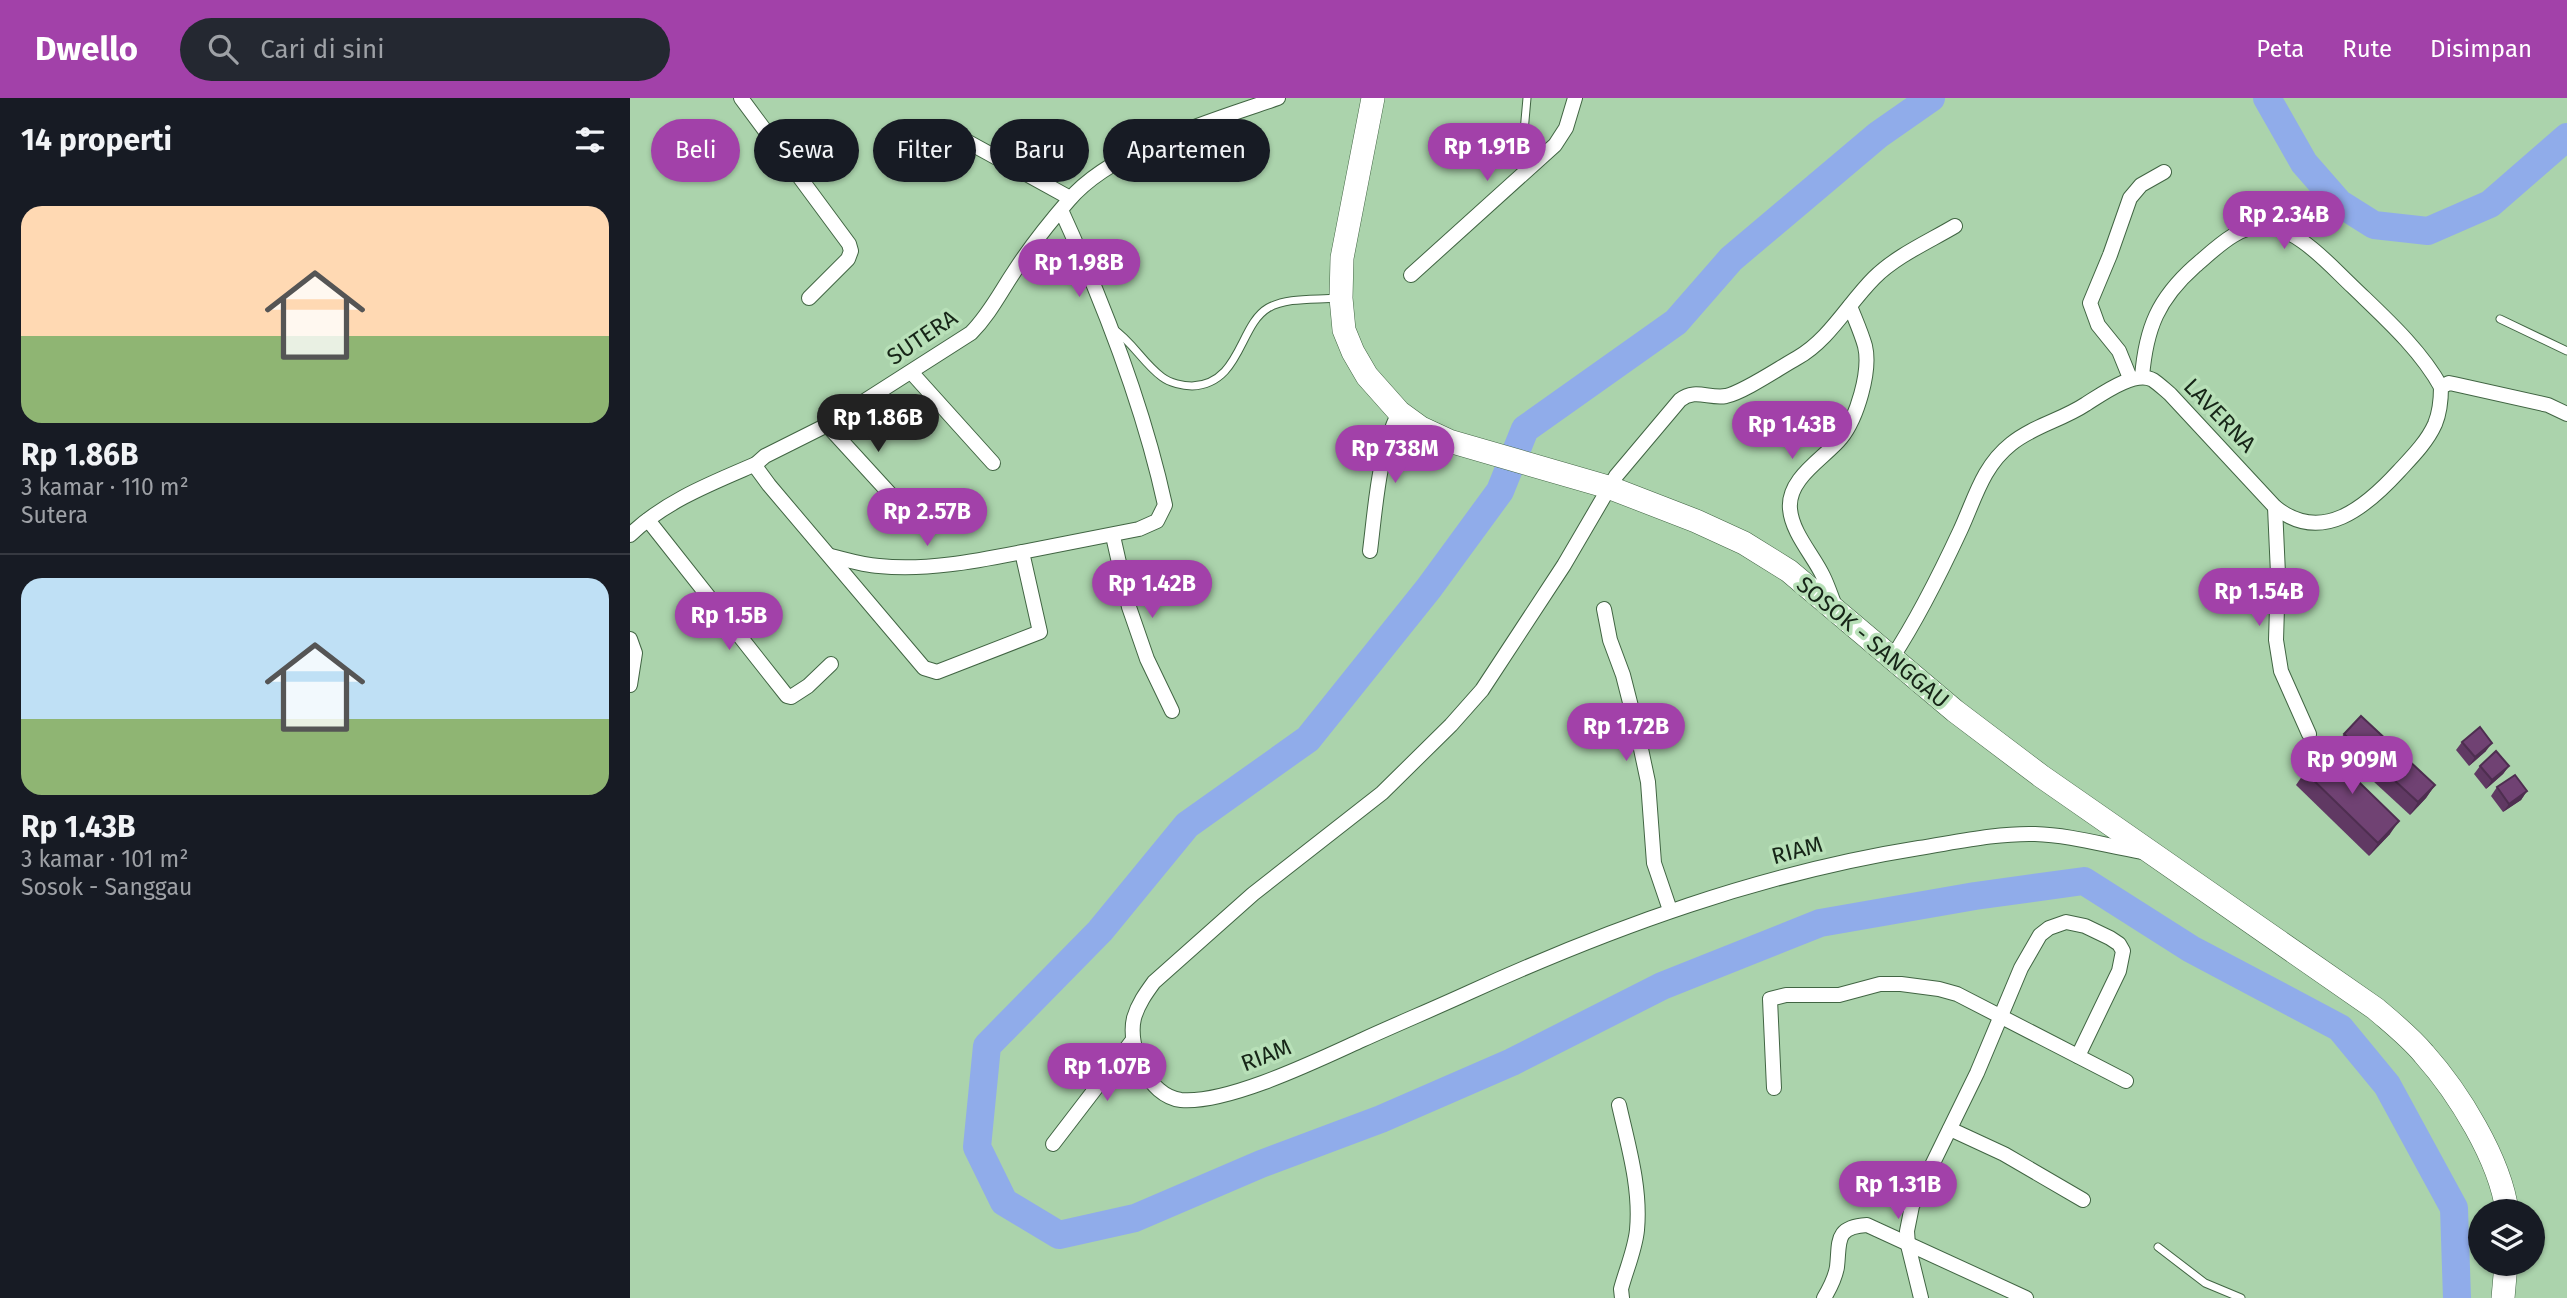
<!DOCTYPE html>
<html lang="id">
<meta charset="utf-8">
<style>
:root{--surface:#171b24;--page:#242831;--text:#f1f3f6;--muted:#9ea1a6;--line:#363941;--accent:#a241a9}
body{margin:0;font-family:"Fira Sans",sans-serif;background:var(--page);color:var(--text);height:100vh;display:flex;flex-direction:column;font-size:26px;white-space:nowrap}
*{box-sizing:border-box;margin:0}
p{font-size:23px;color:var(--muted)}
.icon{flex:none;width:38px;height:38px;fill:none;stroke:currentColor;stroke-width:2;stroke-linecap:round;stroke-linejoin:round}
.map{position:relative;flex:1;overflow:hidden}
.details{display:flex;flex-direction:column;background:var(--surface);width:630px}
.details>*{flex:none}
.hud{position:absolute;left:21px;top:21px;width:665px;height:63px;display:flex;gap:14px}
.fabs{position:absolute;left:1838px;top:1101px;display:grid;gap:14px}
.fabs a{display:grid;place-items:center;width:77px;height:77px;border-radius:50%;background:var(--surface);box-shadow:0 2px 5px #0004;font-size:35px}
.price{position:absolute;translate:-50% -60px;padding:0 16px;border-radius:24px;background:var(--accent);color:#fff;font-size:23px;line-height:46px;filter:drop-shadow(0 2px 4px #0008)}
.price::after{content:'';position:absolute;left:50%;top:42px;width:21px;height:16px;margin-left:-10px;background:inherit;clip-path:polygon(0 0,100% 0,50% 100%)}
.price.on{background:#222;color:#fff}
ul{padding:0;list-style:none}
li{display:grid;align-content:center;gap:14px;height:371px;padding:0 21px}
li+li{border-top:2px solid var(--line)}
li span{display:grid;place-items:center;height:217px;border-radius:21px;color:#555}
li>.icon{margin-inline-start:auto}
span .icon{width:126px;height:126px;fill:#fffc;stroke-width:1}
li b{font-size:30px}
h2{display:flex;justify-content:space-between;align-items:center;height:84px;padding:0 21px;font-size:30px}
.chip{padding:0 24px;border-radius:32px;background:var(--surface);box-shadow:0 2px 5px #0004;font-size:24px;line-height:63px}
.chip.on{background:var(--accent);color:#fff}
header{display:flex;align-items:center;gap:42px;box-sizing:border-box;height:98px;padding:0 35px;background:var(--accent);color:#fff}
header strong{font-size:33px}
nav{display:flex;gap:38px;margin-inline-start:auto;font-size:24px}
.search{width:490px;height:63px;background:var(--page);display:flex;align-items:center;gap:18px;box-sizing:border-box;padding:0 24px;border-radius:38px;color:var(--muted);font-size:26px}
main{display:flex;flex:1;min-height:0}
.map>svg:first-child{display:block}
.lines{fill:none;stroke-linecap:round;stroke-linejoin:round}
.river{stroke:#90acea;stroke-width:28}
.service-casing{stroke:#416543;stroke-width:9}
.minor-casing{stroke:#416543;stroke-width:16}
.trunk-casing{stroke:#416543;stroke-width:24}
.service{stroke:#fff;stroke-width:7}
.minor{stroke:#fff;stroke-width:14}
.trunk{stroke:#fff;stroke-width:23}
.wall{fill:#603963}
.shaded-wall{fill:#4e2e50}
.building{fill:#704273;stroke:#4e2e50;stroke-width:2}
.labels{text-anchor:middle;stroke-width:7;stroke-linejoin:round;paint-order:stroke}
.street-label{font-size:23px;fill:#162517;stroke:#b8e0b8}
</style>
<header>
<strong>Dwello</strong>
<div class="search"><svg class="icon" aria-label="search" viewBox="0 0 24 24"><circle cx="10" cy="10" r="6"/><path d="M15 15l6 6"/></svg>Cari di sini</div>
<nav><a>Peta</a><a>Rute</a><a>Disimpan</a></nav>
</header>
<main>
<section class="details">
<h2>14 properti<svg class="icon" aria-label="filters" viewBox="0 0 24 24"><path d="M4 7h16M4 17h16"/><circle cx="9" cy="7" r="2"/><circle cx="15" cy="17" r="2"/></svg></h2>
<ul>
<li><span style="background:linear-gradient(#ffd9b3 60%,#8fb573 0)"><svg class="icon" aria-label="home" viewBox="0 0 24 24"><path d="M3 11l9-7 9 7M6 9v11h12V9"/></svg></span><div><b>Rp 1.86B</b><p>3 kamar · 110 m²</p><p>Sutera</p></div></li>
<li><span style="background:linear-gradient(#bfe0f5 65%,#8fb573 0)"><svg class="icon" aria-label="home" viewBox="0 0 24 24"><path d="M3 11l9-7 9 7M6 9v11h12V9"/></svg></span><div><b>Rp 1.43B</b><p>3 kamar · 101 m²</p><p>Sosok - Sanggau</p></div></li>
</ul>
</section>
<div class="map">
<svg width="1937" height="1200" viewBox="0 0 1937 1200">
<rect width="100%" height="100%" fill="#abd3ac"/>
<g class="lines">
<g class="river">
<polyline points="1301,0 1248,37 1101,161 1046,224 895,331 870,393 799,490 678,641 557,727 470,833 357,948 347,1049 374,1104 429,1137 505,1120 631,1066 751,1021 882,964 1032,888 1190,825 1345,798 1454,783 1561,851 1710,930 1757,987 1824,1110 1827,1200"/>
<polyline points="1637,0 1674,65 1709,105 1744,127 1798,133 1860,106 1937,39"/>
</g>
<g class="service-casing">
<g id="service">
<polyline points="897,0 893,45 900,69"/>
<polyline points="1870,221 1937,253"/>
<path d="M482 230C502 243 513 265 532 279 540 285 553 288 562 288 611 286 609 227 638 210 657 199 685 202 707 200"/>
<polyline points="1528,1149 1575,1185 1611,1200"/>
</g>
</g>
<g class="minor-casing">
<g id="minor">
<polyline points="111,0 219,146 221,153 218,161 179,200"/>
<polyline points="338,44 440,100"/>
<path d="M431 112C474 206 513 306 535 407L527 423 509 431 392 454 410 534 307 574 294 570 139 387 128 372 126 366 135 358 197 327 341 235C359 217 370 195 384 174 400 149 419 125 439 102 482 51 585 22 648 0"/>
<path d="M1325 128C1298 144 1266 158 1244 180 1218 206 1199 242 1167 260 1149 270 1114 294 1096 298 1079 301 1065 290 1050 302L986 378 934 467 852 592 821 627 752 695 623 796 524 884C516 895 508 906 504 920 497 949 518 998 551 1002 598 1006 688 962 732 942 767 926 803 911 838 895 983 829 1132 775 1289 750 1327 744 1367 735 1405 736 1441 737 1477 748 1513 754"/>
<polyline points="781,177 925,47 936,30 945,0"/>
<polyline points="281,274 363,365"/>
<path d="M1512 279C1516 230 1528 201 1565 168 1585 151 1610 125 1638 128 1650 130 1662 136 1672 143 1691 156 1707 174 1723 189 1754 219 1790 251 1811 289"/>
<polyline points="1500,280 1489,253 1468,227 1460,205 1480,157 1500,100 1511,87 1534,74"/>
<polyline points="197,327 272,409"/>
<polyline points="1645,409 1648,476 1646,542 1651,573 1679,636"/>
<polyline points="18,422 157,598 161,599 178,588 201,566"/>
<path d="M0 437C35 403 82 385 126 366"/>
<polyline points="483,438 499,509 517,561 542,613"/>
<path d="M740 453C746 405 748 358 769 314"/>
<path d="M201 458C217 462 233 467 249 468 296 473 346 463 392 454"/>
<path d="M1205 508C1201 498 1198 488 1193 478 1183 457 1162 435 1160 411 1157 380 1195 360 1211 340 1227 320 1241 273 1235 248 1231 234 1225 221 1220 208"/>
<polyline points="974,511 980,542 993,577 1007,632 1018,684 1024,765 1040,812"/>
<polyline points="0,541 5,555 0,587"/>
<path d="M1262 560C1288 520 1310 476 1330 433 1345 401 1352 369 1381 346 1403 328 1432 322 1456 306 1472 296 1505 272 1523 282 1529 286 1535 292 1540 296L1645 409C1692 447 1736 409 1769 373 1782 359 1797 344 1805 326 1810 314 1811 302 1811 289L1819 285 1824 286 1918 307 1937 316"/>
<polyline points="1144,990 1140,901 1156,897 1209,897 1250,886 1271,886 1309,891 1327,896 1496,983"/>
<path d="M989 1007C998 1047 1011 1090 1007 1132 1005 1152 996 1172 991 1191L992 1200"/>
<polyline points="1320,1031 1374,1056 1453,1102"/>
<polyline points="423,1046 502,943"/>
<path d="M1194 1200C1200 1190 1205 1181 1207 1169 1210 1144 1204 1129 1237 1127L1396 1200"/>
<polyline points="1291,1200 1278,1147 1277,1133 1282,1108 1347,975 1391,870 1410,837 1419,830 1436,824 1455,828 1480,840 1489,846 1493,853 1489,873 1448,958"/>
</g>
</g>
<g class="trunk-casing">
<g id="trunk">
<path d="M743 0 712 160 711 200 714 232 723 254 737 278 769 314 791 330 819 343 978 389 1066 423 1114 445 1159 473 1325 613 1411 678 1746 911C1762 925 1780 939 1794 956 1828 994 1870 1061 1877 1113"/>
<polyline points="1873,1200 1876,1166"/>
</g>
</g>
<use href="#service" class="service"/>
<use href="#minor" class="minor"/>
<use href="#trunk" class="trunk"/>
</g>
<g class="wall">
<polygon points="1714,636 1805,687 1796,700 1780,717 1705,648"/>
<polygon points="1832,644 1856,653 1839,668 1826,652"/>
<polygon points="1850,668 1879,668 1873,676 1856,691 1844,676"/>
<polygon points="1675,674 1760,736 1739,758 1666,687"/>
<polygon points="1867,689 1897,693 1891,702 1873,714 1861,698"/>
</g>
<g class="shaded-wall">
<polygon points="1862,645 1856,653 1839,668 1845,659"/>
<polygon points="1879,668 1873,676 1856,691 1862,682"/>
<polygon points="1805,687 1796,700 1780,717 1788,704"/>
<polygon points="1897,693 1891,702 1873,714 1879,706"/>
<polygon points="1769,723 1760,736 1739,758 1748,745"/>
</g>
<g class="building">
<polygon points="1731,618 1805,687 1788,704 1714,636"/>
<polygon points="1850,629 1862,645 1845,659 1832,644"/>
<polygon points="1696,652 1769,723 1748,745 1675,674"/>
<polygon points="1866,653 1879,668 1862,682 1850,668"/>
<polygon points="1885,677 1897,693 1879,706 1867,689"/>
</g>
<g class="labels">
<g class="street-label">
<text transform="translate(292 239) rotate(-34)" y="8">SUTERA</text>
<text transform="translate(1590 317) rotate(46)" y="8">LAVERNA</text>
<text transform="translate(1243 544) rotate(40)" y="8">SOSOK - SANGGAU</text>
<text transform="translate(1167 752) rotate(-15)" y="8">RIAM</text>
<text transform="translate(636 957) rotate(-21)" y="8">RIAM</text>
</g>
</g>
</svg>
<div class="fabs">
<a><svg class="icon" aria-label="layers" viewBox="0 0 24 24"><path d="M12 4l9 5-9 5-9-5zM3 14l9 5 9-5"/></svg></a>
</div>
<b class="price" style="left:857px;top:85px">Rp 1.91B</b>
<b class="price" style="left:1654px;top:153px">Rp 2.34B</b>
<b class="price" style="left:449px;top:201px">Rp 1.98B</b>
<b class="price on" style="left:248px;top:356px">Rp 1.86B</b>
<b class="price" style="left:1162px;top:363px">Rp 1.43B</b>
<b class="price" style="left:765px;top:387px">Rp 738M</b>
<b class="price" style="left:297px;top:450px">Rp 2.57B</b>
<b class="price" style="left:522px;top:522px">Rp 1.42B</b>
<b class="price" style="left:1629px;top:530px">Rp 1.54B</b>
<b class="price" style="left:99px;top:554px">Rp 1.5B</b>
<b class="price" style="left:996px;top:665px">Rp 1.72B</b>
<b class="price" style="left:1722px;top:698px">Rp 909M</b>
<b class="price" style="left:477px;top:1005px">Rp 1.07B</b>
<b class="price" style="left:1268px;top:1123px">Rp 1.31B</b>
<div class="hud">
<a class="chip on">Beli</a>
<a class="chip">Sewa</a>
<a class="chip">Filter</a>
<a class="chip">Baru</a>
<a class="chip">Apartemen</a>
</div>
</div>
</main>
